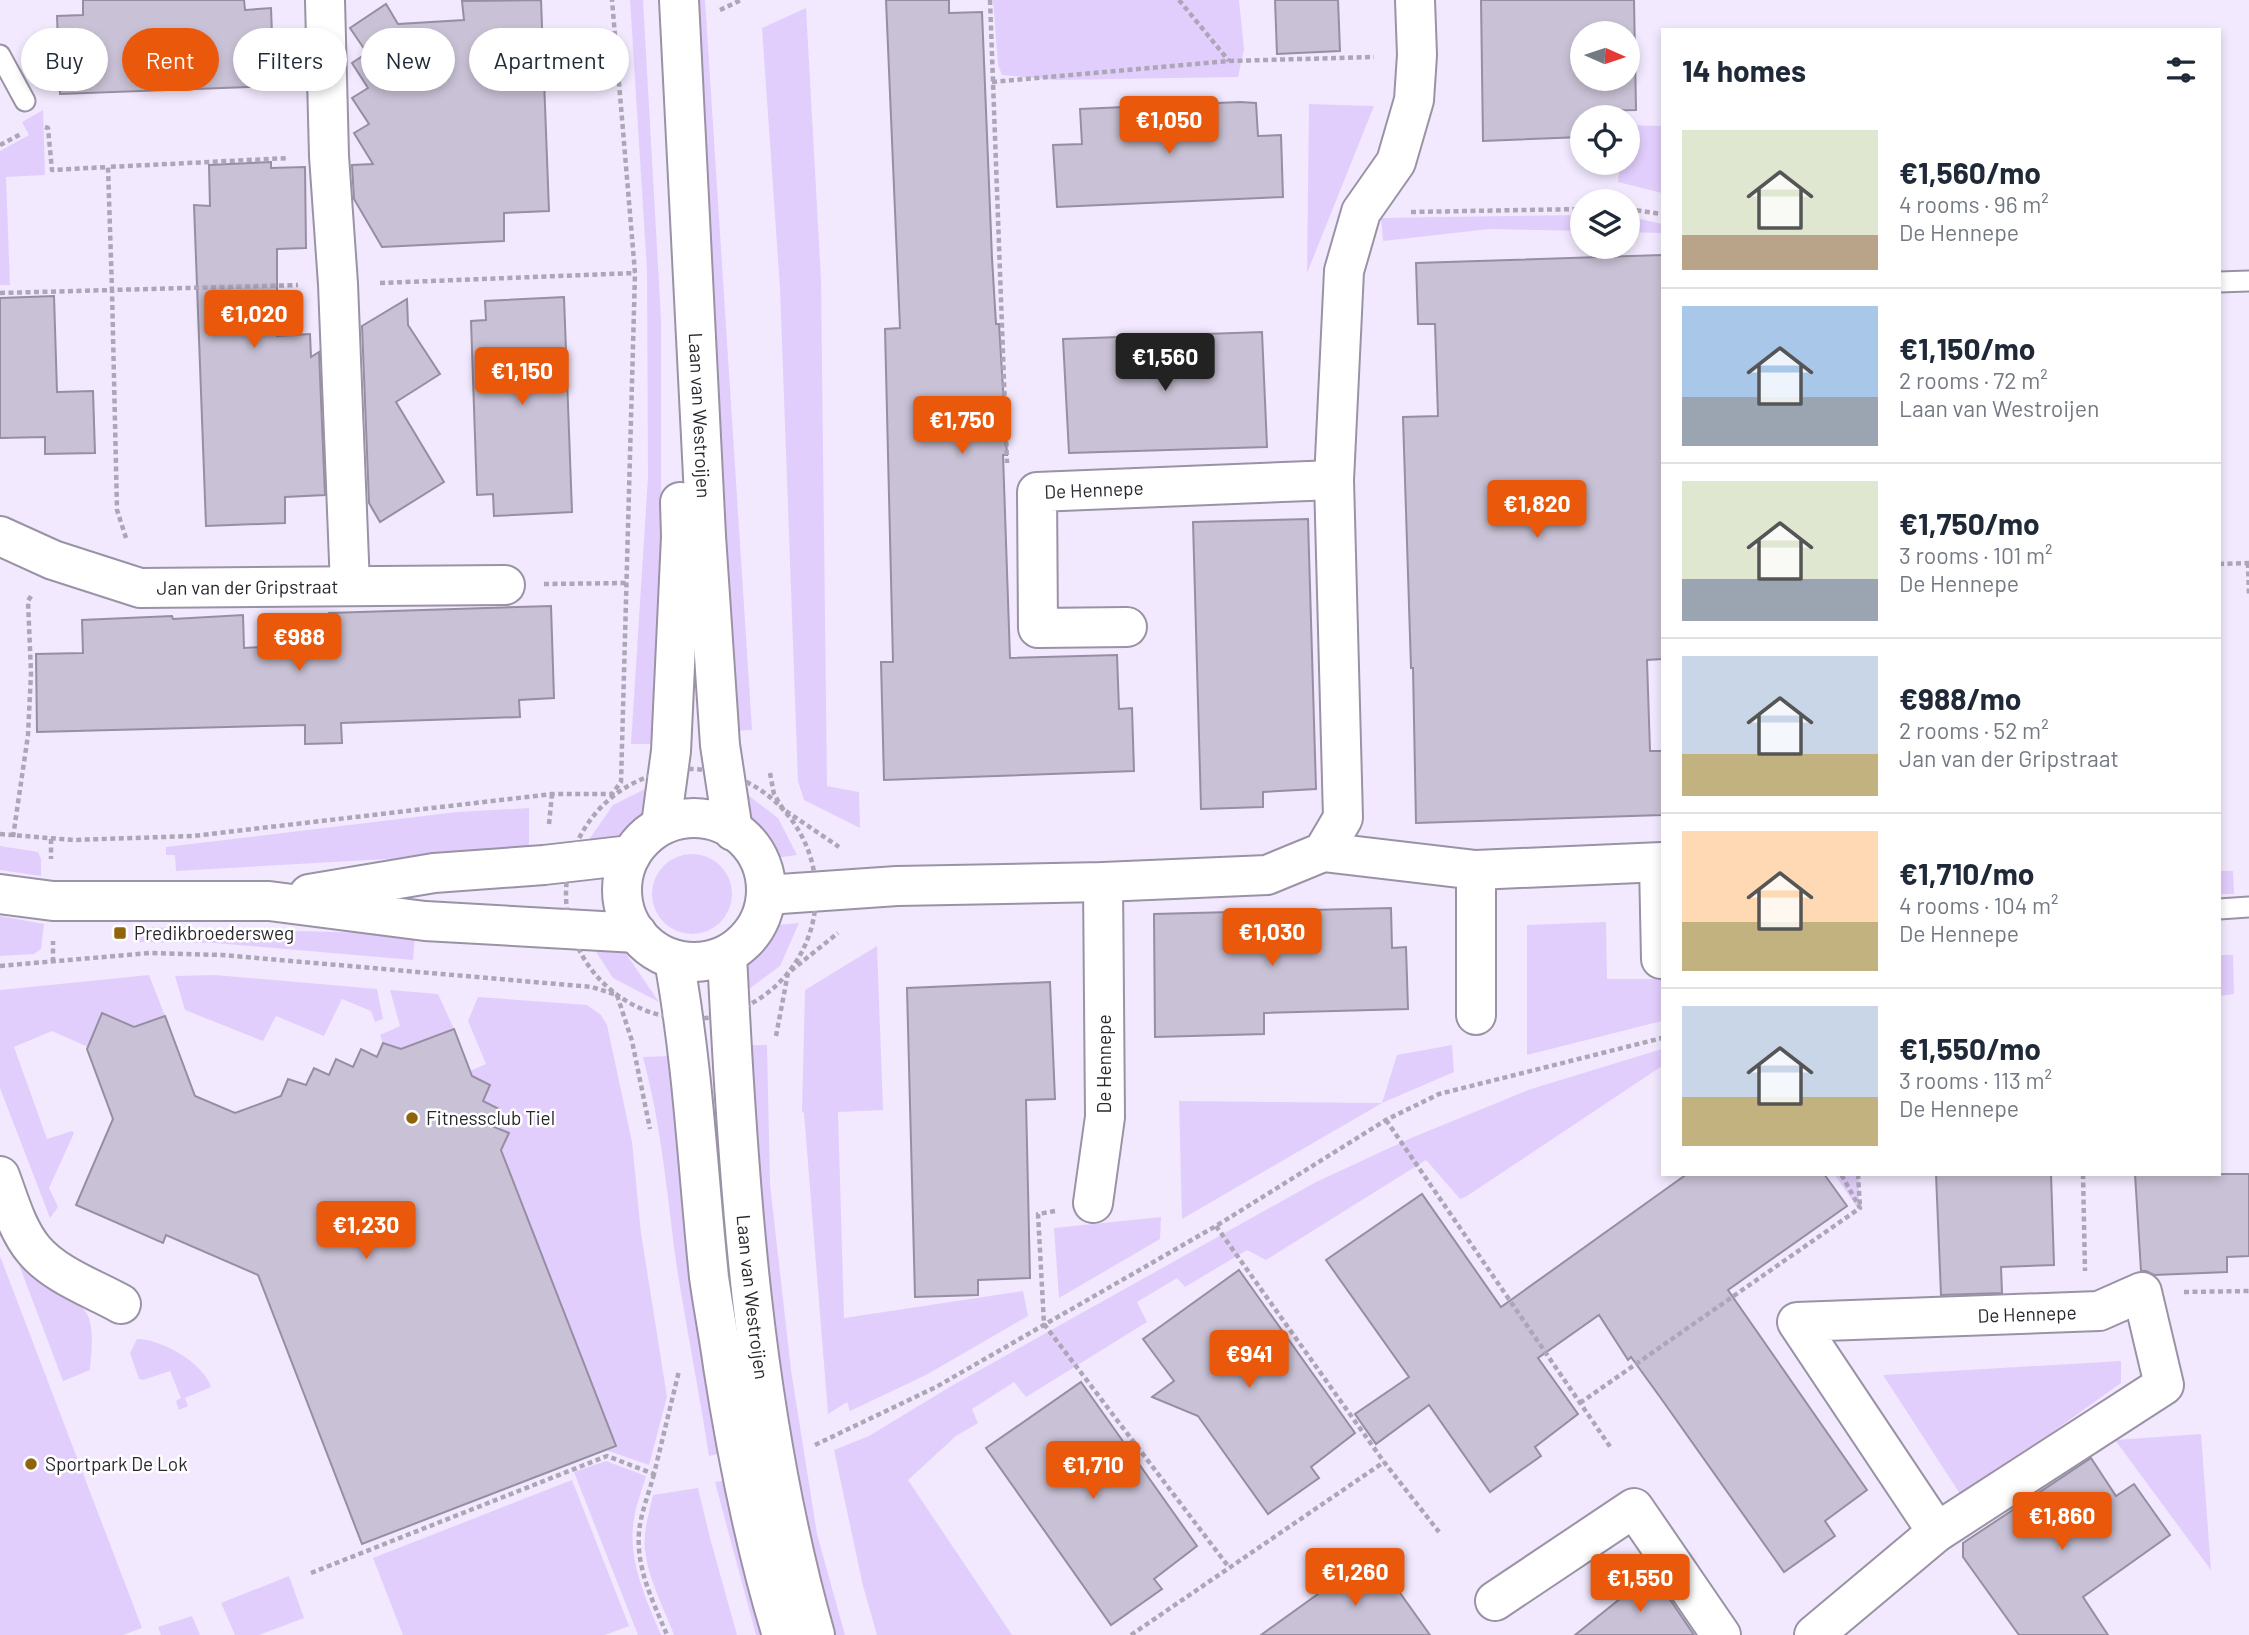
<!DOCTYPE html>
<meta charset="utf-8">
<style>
:root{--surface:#fff;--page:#f6f6f7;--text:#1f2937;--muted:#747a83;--line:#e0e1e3;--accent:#ea580c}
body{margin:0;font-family:Barlow,sans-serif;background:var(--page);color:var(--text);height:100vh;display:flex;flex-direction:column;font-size:26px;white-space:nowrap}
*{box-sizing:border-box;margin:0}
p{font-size:23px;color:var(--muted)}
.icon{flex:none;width:38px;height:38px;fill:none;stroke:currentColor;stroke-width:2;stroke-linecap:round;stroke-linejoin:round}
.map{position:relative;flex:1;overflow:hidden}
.sheet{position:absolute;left:1661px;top:28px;width:560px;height:1148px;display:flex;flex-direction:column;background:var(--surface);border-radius:0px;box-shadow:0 4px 10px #0003}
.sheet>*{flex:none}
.banner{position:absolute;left:21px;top:28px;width:665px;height:63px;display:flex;gap:14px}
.needle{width:46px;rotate:93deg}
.fabs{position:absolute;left:1570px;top:21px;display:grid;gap:14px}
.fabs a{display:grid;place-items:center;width:70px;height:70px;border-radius:50%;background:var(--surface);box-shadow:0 4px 10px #0003;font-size:35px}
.price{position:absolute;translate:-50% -60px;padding:0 16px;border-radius:7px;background:var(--accent);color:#fff;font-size:23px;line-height:46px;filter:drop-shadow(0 2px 4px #0008)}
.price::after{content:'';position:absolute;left:50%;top:42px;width:21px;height:16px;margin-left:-10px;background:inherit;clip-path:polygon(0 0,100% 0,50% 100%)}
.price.current{background:#222;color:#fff}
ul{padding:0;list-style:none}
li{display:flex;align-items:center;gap:21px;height:175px;padding:0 21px}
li+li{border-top:2px solid var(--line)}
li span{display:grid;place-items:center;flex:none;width:196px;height:140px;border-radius:0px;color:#555}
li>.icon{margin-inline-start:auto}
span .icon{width:84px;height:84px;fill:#fffc;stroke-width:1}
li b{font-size:30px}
h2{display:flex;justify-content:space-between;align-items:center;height:84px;padding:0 21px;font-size:30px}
.chip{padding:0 24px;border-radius:32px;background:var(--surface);box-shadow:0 4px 10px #0003;font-size:24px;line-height:63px}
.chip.current{background:var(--accent);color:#fff}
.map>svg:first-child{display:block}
.green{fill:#e2cefc}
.building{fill:#c9c1d5;stroke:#968ea2;stroke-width:2;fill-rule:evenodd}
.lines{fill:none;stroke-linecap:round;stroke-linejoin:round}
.service-casing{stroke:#9a92a5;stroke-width:23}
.minor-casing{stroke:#9a92a5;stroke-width:42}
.tertiary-casing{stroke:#9a92a5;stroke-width:42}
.path{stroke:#ada6b7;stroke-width:4.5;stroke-dasharray:5 3.5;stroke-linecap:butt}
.service{stroke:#fff;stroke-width:19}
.minor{stroke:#fff;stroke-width:38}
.tertiary{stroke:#fff;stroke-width:38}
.poi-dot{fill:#90640d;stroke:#fff;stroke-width:2.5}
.labels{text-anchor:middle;stroke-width:5;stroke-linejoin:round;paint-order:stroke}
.street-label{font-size:19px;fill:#2a272e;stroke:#fff}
.poi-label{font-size:19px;fill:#2a272e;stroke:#fff;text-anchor:start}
</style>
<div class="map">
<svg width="2249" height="1635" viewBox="0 0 2249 1635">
<rect width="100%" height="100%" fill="#f2e9fe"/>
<g class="green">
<polygon points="630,0 643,0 661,319 661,744 631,744 648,477 647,271"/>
<polygon points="690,0 705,0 752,730 731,731"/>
<polygon points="993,0 1239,0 1244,49 1238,77 1055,80 1002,75 998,65"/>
<polygon points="806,8 821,279 827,786 859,792 860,828 804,800 798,781 780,288 762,28"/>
<polygon points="1309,104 1374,106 1307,273"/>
<polygon points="43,110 45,175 6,177 10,285 0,285 0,151 29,135 22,122"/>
<polygon points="1628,125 1662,126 1662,193 1618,182 1620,163 1628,163"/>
<polygon points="1582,215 1582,231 1490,229 1383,241 1381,218"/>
<polygon points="1628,216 1662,224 1662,233 1628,232"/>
<polygon points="655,784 648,814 621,836 588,841 613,805"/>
<polygon points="736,786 778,818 797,855 774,858 740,801"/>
<polygon points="529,808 529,851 176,871 175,855 166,855 166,847 457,812"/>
<polygon points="0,846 38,852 41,859 41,876 0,870"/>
<circle cx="692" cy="894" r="40"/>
<polygon points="2219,871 2233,871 2234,894 2219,894"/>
<polygon points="0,916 44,924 41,949 34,954 0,956"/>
<polygon points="1606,922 1607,979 1662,979 1662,1021 1527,1055 1527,925"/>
<polygon points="799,923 780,966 749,989 747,966 777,925"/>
<polygon points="138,927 415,934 413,960 215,943 137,942"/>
<polygon points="877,946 883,1110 838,1112 844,1318 1023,1291 1028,1316 926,1375 850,1411 847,1402 828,1414 804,1113 802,1112 805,990"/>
<polygon points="593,947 624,951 659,1002 613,978"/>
<polygon points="2233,955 2234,994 2219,996 2219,955"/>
<polygon points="149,975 165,1016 134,1027 102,1014 88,1047 52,1031 14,1047 47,1139 72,1131 74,1133 49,1188 58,1207 50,1218 0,1088 0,990"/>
<polygon points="215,975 377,989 383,1019 375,1022 371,1011 342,999 324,1036 276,1016 263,1041 185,1010 175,976"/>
<polygon points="390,990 438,994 454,1029 401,1049 383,1043 380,1035 400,1026"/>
<polygon points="478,997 587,1005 601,1015 607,1025 632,1142 641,1233 667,1397 649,1465 606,1450 616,1446 501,1150 509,1133 492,1126 499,1109 483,1101 490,1085 472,1076 470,1071 486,1064 468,1021"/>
<polygon points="743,1045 767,1045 770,1184 791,1370 817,1534 845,1635 826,1635 778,1406"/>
<polygon points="1452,1045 1454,1072 1382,1103 1182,1219 1179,1101 1382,1103 1397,1055"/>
<polygon points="1662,1049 1662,1066 1467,1196 1460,1199 1426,1160 1266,1260 1247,1250 1185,1287 1177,1278 1137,1302 1147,1322 1026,1397 1014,1382 972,1409 978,1423 956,1436 908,1480 1012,1635 877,1635 863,1586 834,1450 869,1436 953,1385 1316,1182 1411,1138 1531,1089"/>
<path d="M670 1056 727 1452 709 1456C699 1391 686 1326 676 1262 667 1193 661 1124 643 1057Z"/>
<polygon points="1834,1174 1859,1174 1859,1210"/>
<polygon points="1161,1217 1160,1239 1059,1298 1054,1228"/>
<path d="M15 1254C24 1267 33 1278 46 1286 60 1295 78 1299 87 1314 95 1329 91 1354 90 1370L63 1381Z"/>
<polygon points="0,1256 142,1628 123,1635 0,1635"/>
<path d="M137 1339C161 1339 204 1363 211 1387L185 1398 188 1406 179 1410 176 1401 181 1398 170 1371 143 1380 139 1379 130 1353Z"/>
<polygon points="2121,1361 2121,1383 1962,1497 1883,1375"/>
<polygon points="2201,1434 2211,1570 2115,1440"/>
<path d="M606 1461 646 1476C642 1490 636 1505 634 1519 627 1559 646 1599 661 1635H638L574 1472Z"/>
<polygon points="734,1479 772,1635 756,1635 715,1482"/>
<polygon points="572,1480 629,1626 605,1635 403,1635 373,1558"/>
<path d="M698 1488 710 1538 737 1635H674C664 1608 648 1579 645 1550 643 1532 649 1513 653 1495Z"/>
<polygon points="289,1576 304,1618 259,1635 235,1635 221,1603"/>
<polygon points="192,1616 200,1635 161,1635 158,1627"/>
</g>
<g class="building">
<polygon points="83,0 244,0 245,10 271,8 274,86 60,94 57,16 83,15"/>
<polygon points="541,0 549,211 504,213 504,241 382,247 354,199 352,165 373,164 354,133 369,124 352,98 368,88 352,63 367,53 350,28 386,4 398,24 464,20 462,1"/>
<polygon points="886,0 949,0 949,13 982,12 992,258 996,324 999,324 1007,455 1003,455 1010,658 1117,655 1119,709 1132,708 1134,771 884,780 881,662 893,662 885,329 900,328"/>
<polygon points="1275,0 1338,0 1340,51 1277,54"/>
<path d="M1481 0H1634L1636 110 1592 111 1593 117H1582V137L1483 141ZM1582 33H1628V79H1582Z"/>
<polygon points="1240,102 1256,103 1258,136 1281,135 1283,197 1057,207 1053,145 1082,144 1080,109"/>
<polygon points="271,162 271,168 305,167 306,248 277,249 277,336 310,334 311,357 319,352 325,495 285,497 285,523 206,526 194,205 210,206 209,165"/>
<polygon points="1662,255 1662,659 1647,660 1650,751 1662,751 1662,815 1416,823 1413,668 1411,668 1403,417 1438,416 1435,324 1418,324 1416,263"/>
<polygon points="54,296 57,392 93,391 95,453 45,454 45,437 0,438 0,298"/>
<polygon points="564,297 572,512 494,516 493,494 477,495 471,321 486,320 485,301"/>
<polygon points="407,299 408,325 440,374 396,402 444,482 380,522 369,503 362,326"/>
<polygon points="1262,332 1267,447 1069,453 1063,339"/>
<polygon points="1308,519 1316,789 1263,792 1263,807 1201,809 1193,522"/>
<polygon points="551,606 554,698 519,700 520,717 341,723 342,743 305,744 305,725 37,732 36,654 83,653 82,620 172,616 173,619 243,615 244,648 328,643 329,613"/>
<polygon points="1391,908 1392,948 1406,947 1408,1009 1264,1013 1264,1034 1155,1037 1154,914"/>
<polygon points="1050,982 1055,1099 1026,1100 1030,1278 978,1280 978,1295 915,1297 907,988"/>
<polygon points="102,1013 134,1027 165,1016 195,1096 235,1113 281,1096 288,1079 306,1085 314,1068 329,1075 336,1059 353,1067 361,1049 377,1057 383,1043 401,1049 454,1029 472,1076 490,1085 483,1101 499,1109 492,1126 509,1133 501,1150 616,1446 362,1544 258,1275 166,1235 163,1243 76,1205 113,1119 87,1049"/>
<polygon points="1687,1174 1824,1174 1847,1206 1728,1290 1867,1490 1825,1521 1835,1536 1784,1572 1660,1397 1631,1357 1628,1360 1599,1315 1538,1358 1578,1414 1535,1447 1541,1456 1490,1492 1429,1405 1376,1444 1355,1414 1409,1377 1326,1260 1422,1194 1501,1307"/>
<polygon points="1936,1174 2051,1174 2054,1265 2001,1267 2002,1293 1941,1295"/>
<polygon points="2135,1174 2249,1174 2249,1256 2227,1257 2227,1272 2154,1275 2146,1271 2141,1271"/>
<polygon points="1239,1270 1355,1433 1311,1467 1319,1478 1268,1514 1198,1416 1152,1397 1174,1381 1143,1339"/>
<polygon points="1081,1382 1197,1546 1154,1579 1162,1589 1111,1625 986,1448"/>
<polygon points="2091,1458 2116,1496 2134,1484 2170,1535 2083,1597 2108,1635 2019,1635 1963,1557 1963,1543"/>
<polygon points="1373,1555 1430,1635 1261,1635 1343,1576"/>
<polygon points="1652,1573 1694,1635 1575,1635"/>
</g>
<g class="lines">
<g class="service-casing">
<g id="service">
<polyline points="0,55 25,101"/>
<polyline points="2219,282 2249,281"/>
<polyline points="2219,909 2249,907"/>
</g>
</g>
<g class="minor-casing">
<g id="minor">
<polyline points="325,0 329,156 338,284 350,586"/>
<path id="s1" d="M0 536 53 560 140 588 505 585"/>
<path id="s2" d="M1127 627 1038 628 1037 492 1334 480"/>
<polyline points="1323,852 1476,870 1662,862"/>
<polyline points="1659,863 1661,959"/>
<polyline points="766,895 897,886 1103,882 1267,875 1323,852 1343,818 1334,480 1344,271 1361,212 1396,162 1414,100 1417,55 1415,0"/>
<polyline points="1476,1015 1476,870"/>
<path d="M0 1176C9 1200 17 1230 34 1250 55 1275 92 1288 121 1304"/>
<polyline points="1093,1203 1105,1117 1103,882"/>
<polygon points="2142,1292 2164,1385 1937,1532 1797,1322 2099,1311"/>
<polyline points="1495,1601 1634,1508 1721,1635"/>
<polyline points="1814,1635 1937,1532"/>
</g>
</g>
<g class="tertiary-casing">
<g id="tertiary">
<path id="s3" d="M679 0 706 536 720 745 733 831"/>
<circle cx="694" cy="890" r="72"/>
<polyline points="661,825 671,751 681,537 680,502"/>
<polyline points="0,894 53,901 269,901 425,921 637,933"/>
<polyline points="309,894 434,873 544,865 631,855"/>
<path id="s4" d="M727 955C738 1183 753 1415 815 1635"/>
<path d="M674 960C693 1065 698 1171 709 1277 713 1306 719 1336 723 1366 737 1456 755 1547 782 1635"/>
</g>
</g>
<g class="path">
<polyline points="990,0 1007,463"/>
<polyline points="1179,0 1229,61"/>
<polyline points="720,10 741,0"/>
<polyline points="992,82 1229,61 1374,57"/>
<polyline points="45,127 48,128 52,170 108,167"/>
<polyline points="0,145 21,134"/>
<polyline points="1628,209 1662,214"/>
<polyline points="1411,212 1582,209"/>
<polyline points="380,283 635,273"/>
<polyline points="0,293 112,290 108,167 289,158"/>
<polyline points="126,538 117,510 112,290 298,285"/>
<polyline points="2248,563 2249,594"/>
<polyline points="2219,564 2249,563"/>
<polyline points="544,584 627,583"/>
<circle cx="691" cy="894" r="125"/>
<polyline points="770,773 774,794 783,809 839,847"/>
<polyline points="549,824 552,794"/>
<polyline points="0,834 73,840 193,836 552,794 612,794 621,782 635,273 612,0"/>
<polyline points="13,837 28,735 31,673 28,601 31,596"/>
<polyline points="51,839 51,859"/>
<polyline points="53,962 53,941"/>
<polyline points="0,966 149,953 222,955 592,987 617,995 632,1041 650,1129"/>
<polyline points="776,1036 788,973 838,933"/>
<polyline points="1386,1120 1611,1448"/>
<polyline points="1858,1174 1860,1208"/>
<polyline points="2083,1174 2085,1271"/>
<polyline points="1055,1211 1038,1214 1044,1324 1228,1566"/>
<polyline points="1216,1226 1384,1462 1439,1532"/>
<polyline points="2184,1292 2249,1291"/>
<polyline points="1580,1403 1860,1208 1841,1174"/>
<polyline points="815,1445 936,1387 1216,1226 1386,1120 1439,1094 1662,1038"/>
<path d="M654 1474C649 1493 641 1512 639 1532 636 1569 653 1601 667 1635"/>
<polyline points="311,1573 607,1456 654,1474 679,1371"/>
<polyline points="1131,1635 1384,1462"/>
</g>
<use href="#service" class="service"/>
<use href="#minor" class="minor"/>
<use href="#tertiary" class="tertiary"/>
</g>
<g class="poi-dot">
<rect x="113" y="926" width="14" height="14" rx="3.5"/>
<circle cx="412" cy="1118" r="7"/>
<circle cx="31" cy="1464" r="7"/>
</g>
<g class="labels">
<g class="street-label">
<text dy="7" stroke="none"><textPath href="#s3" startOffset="416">Laan van Westroijen</textPath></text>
<text dy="7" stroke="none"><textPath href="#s2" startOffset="282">De Hennepe</textPath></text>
<text dy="7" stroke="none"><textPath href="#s1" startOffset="257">Jan van der Gripstraat</textPath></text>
<text transform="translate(1104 1064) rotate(-90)" y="7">De Hennepe</text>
<text dy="7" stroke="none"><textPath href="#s4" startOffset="343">Laan van Westroijen</textPath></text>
<text transform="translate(2027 1314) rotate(-2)" y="7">De Hennepe</text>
</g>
<g class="poi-label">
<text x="134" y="940">Predikbroedersweg</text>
<text x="426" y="1125">Fitnessclub Tiel</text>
<text x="45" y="1471">Sportpark De Lok</text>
</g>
</g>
</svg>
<div class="fabs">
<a><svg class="needle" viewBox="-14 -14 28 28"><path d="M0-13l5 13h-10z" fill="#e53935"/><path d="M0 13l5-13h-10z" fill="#747a83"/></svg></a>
<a><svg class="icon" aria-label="locate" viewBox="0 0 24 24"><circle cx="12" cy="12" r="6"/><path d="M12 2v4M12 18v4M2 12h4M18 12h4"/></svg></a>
<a><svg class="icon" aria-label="layers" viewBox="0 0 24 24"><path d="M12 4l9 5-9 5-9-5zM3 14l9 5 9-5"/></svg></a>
</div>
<b class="price" style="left:1169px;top:156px">€1,050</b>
<b class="price" style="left:254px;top:350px">€1,020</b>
<b class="price current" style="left:1165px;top:393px">€1,560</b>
<b class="price" style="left:522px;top:407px">€1,150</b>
<b class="price" style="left:962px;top:456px">€1,750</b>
<b class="price" style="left:1537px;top:540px">€1,820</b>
<b class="price" style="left:299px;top:673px">€988</b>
<b class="price" style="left:1272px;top:968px">€1,030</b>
<b class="price" style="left:366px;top:1261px">€1,230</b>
<b class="price" style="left:1249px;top:1390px">€941</b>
<b class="price" style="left:1093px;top:1501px">€1,710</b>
<b class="price" style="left:2062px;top:1552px">€1,860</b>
<b class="price" style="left:1355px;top:1608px">€1,260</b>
<b class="price" style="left:1640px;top:1614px">€1,550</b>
<div class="banner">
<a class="chip">Buy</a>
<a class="chip current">Rent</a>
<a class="chip">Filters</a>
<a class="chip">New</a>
<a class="chip">Apartment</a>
</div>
<section class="sheet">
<h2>14 homes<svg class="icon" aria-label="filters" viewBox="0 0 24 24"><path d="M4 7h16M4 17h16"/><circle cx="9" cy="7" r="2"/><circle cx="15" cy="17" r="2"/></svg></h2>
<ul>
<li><span style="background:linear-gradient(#dfe7d0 75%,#b9a48a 0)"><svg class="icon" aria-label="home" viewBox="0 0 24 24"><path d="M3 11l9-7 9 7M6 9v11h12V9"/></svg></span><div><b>€1,560/mo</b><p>4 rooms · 96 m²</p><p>De Hennepe</p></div></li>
<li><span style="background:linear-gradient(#a9c7e8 65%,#9aa5b1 0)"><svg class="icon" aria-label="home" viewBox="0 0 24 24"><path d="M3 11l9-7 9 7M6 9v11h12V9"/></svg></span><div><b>€1,150/mo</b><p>2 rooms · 72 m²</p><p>Laan van Westroijen</p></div></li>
<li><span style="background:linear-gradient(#dfe7d0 70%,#9aa5b1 0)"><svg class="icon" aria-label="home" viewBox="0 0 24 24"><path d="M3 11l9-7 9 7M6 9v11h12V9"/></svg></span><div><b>€1,750/mo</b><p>3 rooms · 101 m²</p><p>De Hennepe</p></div></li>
<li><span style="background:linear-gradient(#c9d6e8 70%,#c2b280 0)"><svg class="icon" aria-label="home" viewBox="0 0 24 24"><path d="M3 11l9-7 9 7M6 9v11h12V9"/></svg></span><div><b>€988/mo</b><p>2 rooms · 52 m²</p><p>Jan van der Gripstraat</p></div></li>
<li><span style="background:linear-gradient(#ffd9b3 65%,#c2b280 0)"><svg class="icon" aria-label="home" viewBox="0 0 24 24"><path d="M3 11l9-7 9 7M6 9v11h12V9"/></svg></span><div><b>€1,710/mo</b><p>4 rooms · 104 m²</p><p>De Hennepe</p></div></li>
<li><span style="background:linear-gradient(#c9d6e8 65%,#c2b280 0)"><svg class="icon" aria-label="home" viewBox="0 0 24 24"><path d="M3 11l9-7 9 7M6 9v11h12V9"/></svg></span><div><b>€1,550/mo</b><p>3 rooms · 113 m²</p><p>De Hennepe</p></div></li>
</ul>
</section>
</div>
